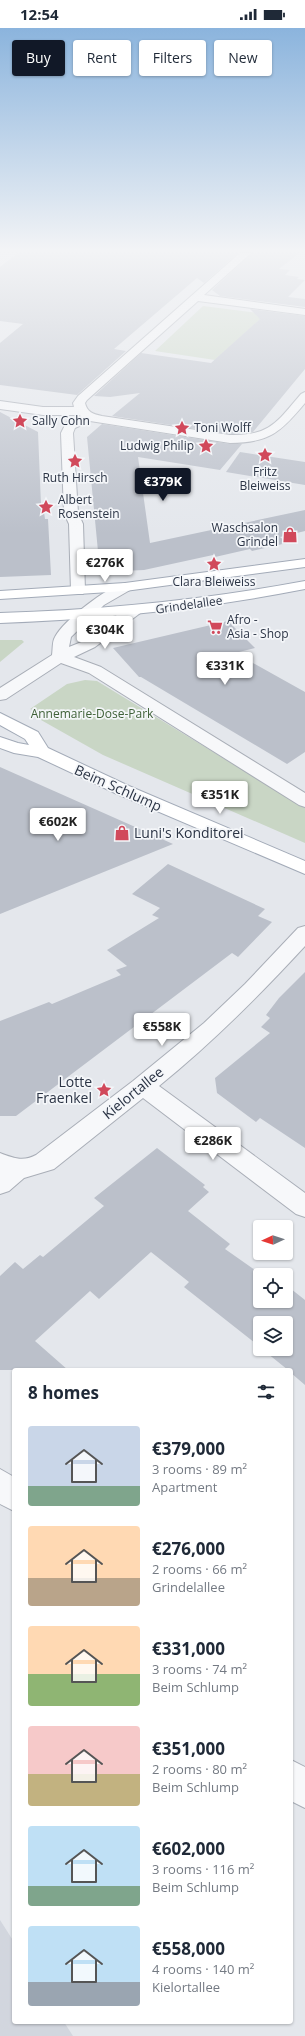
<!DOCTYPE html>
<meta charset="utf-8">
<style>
:root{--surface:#fff;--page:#f2f2f3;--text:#1f2937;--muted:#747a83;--accent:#111827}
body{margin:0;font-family:"Open Sans",sans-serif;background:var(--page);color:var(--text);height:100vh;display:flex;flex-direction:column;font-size:15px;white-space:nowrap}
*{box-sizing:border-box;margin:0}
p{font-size:13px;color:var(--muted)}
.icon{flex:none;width:22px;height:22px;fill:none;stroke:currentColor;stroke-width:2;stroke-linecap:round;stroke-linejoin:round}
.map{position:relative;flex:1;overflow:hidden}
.details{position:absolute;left:12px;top:1340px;width:281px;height:656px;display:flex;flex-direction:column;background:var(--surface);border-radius:4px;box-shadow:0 1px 3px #0004}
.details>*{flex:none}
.top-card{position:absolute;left:12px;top:12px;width:281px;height:36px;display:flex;gap:8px}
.needle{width:26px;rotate:267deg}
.controls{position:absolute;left:253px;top:1192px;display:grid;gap:8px}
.controls a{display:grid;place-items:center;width:40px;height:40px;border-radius:4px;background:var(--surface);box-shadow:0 1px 3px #0004;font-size:20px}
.price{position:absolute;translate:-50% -34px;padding:0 9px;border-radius:4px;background:#fff;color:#222;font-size:13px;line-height:26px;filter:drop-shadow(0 1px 2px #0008)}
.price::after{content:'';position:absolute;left:50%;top:24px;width:12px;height:9px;margin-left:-6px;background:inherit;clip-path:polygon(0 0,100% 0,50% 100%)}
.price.current{background:var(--accent);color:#fff}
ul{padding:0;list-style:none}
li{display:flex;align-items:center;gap:12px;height:100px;padding:0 16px}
li span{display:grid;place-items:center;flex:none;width:112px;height:80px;border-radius:4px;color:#555}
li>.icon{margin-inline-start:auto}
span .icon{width:48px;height:48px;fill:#fffc;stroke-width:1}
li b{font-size:17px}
h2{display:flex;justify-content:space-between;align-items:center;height:48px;padding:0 16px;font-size:17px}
.pill{padding:0 14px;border-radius:4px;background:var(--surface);box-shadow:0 1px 3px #0004;font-size:14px;line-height:36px}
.pill.current{background:var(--accent);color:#fff}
.status{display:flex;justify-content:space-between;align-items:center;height:28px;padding:0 20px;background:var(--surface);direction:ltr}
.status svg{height:11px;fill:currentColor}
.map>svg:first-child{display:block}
.built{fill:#d2d6de}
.green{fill:#c9d6c5}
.building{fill:#bbc0ca}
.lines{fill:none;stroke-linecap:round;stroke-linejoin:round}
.minor-casing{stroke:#a9aeb7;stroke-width:2}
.major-casing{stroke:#a3abb8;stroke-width:2}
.minor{fill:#f7f8fa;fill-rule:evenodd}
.major{fill:#fff;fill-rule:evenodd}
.labels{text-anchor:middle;stroke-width:3.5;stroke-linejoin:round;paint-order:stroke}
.far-poi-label{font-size:12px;fill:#2b3445;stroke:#f4f6f9;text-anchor:start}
.far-street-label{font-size:12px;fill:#2b3445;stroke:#f4f6f9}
.far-park-label{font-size:12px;fill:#3f6138;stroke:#f4f6f9}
.street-label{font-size:14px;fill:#2b3445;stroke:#f4f6f9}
.poi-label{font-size:14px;fill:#2b3445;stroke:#f4f6f9;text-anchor:start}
</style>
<div class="status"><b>12:54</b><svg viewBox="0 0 49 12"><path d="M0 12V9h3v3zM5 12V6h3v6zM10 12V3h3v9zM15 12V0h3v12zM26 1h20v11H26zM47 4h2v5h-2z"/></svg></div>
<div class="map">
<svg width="305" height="2008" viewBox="0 0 305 2008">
<rect width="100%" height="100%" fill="#e4e7ec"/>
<polygon class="built" points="0,1892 14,1914 14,1994 64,1994 73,2008 0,2008"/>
<g class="green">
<polygon points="203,278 266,286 215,332 155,323"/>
<polygon points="0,612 22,612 24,614 0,634"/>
<polygon points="85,652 97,653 305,780 305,815 103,727 41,692 44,685 30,681 67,656"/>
</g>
<g class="building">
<polygon points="18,225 238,225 204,255 197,250 114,321 126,323 77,367 0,357 0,315 23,296 0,293 0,239"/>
<polygon points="252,225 299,225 279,241 290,242 285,247 299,249 297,251 305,252 288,269 305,271 305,279 220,268 212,262"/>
<polygon points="250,281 305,288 305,341 253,404 230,406 112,388 140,365 110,369 94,368 141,325 211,335 260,291"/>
<polygon points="0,384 38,404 41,477 43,477 45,491 48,491 51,547 0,549"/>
<polygon points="102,396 230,416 242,416 220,442 138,429 150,515 305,482 305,503 280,509 287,515 252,523 250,521 215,529 213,527 144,542 100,544 87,409"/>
<polygon points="240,424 305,434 305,457 226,444"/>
<polygon points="228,593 255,620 235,625 305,664 305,724 287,736 141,649 139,649 113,620"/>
<polygon points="0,739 142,802 173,816 0,886"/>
<polygon points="168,836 265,881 258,888 272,894 238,929 232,925 16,1088 0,1088 0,993 49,974 52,976 121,947 116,942 127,938 107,922 159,890 152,887 160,880 132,866"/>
<polygon points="305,944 305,1120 260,1090 256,1094 217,1065 215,1050 270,1005 261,999 270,990 266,987 279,970"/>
<polygon points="157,1120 205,1157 203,1159 209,1164 188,1183 230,1216 225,1221 262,1247 260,1247 260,1273 286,1273 286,1257 305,1272 305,1357 291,1345 291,1342 288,1342 262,1321 286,1321 286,1295 260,1295 260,1319 184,1259 189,1254 151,1224 99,1271 90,1263 35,1313 68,1342 0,1342 0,1248 15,1234 23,1241 40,1227 43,1229 104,1178 94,1170"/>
</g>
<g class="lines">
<g class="minor-casing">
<g id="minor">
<path d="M240 225H251L204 267 305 281V287L198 273 87 372 85 375C87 384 93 386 102 388L230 407C270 408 277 394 301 366L305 364V375C281 404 269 415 230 415L90 393 75 400 73 405 78 485 83 496 85 563 83 566H73L71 563 69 496 64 485 61 405 66 395 81 388 78 387H43L0 381V373L43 379H74L73 375 78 368Z"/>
<path d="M125 555 130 556 132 559 130 562 104 577 71 609 69 619C74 617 79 615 84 613 98 604 123 575 140 580L143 583 95 619 74 629 101 639 305 765V779L299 777 89 645 61 635 6 671 0 672V660L52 627C53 621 52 614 55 609 64 592 107 559 125 555Z"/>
<path d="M305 898V918C259 968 212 1015 159 1058L305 1165V1189L296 1186 143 1070 54 1141 24 1150 9 1163 0 1166V1125C13 1130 23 1134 36 1127L133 1053 204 995 245 956 298 900Z"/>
<polygon points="0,1441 14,1449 14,1483 0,1476"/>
<polygon points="291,1732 305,1739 305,1780 291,1773"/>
</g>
</g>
<g class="major-casing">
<g id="major">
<polygon points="305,531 305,539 125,563 0,571 0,563 125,555"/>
<path d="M305 553V561C204 581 103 591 0 595V585C103 582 204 572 305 553Z"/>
<polygon points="0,685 38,704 48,720 129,758 305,833 305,846 117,766 38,729 14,725 0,720 0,709 18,715 29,717 25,711 0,697"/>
</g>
</g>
<use href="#minor" class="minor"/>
<use href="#major" class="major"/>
</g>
<linearGradient id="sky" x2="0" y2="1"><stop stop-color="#8bb4dd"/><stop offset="0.44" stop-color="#f3f4f6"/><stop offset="1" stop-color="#f3f4f6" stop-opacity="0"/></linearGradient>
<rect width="305" height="506" fill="url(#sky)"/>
<defs>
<g id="sight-bare" transform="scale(1.2)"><path d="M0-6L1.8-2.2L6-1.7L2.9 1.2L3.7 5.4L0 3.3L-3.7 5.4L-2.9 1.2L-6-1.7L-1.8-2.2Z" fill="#d1495b" stroke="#f4f6f9" stroke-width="2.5" paint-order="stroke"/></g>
<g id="shop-bare" transform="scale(1.2)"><path d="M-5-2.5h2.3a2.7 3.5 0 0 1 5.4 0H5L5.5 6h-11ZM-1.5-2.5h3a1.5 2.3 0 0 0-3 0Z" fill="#d1495b" stroke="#f4f6f9" stroke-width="2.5" paint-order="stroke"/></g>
<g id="supermarket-bare" transform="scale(1.2)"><path d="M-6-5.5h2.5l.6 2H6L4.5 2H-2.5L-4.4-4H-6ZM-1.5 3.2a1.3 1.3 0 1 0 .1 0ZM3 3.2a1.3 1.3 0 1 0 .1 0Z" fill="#d1495b" stroke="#f4f6f9" stroke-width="2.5" paint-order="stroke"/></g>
</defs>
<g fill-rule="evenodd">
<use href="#sight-bare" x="20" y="393"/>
<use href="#sight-bare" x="182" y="400"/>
<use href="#sight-bare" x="206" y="418"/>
<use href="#sight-bare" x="265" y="427"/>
<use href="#sight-bare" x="75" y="433"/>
<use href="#sight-bare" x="46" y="479"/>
<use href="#shop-bare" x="290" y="507"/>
<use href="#sight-bare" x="214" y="536"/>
<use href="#supermarket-bare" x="215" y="599"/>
<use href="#shop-bare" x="122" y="805"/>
<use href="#sight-bare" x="104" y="1062"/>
</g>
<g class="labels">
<g class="far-poi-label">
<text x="32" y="397">Sally Cohn</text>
<text x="194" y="404">Toni Wolff</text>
<text x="194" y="422" text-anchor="end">Ludwig Philip</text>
<text x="265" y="448" text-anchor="middle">Fritz<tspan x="265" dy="14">Bleiweiss</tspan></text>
<text x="75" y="454" text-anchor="middle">Ruth Hirsch</text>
<text x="58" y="476">Albert<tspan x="58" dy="14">Rosenstein</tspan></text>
<text x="278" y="504" text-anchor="end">Waschsalon<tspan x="278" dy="14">Grindel</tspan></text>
<text x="214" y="558" text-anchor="middle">Clara Bleiweiss</text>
<text x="227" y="596">Afro -<tspan x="227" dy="14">Asia - Shop</tspan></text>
</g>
<g class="far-street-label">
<text transform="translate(189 577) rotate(-8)" y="4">Grindelallee</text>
</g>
<g class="far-park-label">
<text x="92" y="690">Annemarie-Dose-Park</text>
</g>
<g class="street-label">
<text transform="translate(118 760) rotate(24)" y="5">Beim Schlump</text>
<text transform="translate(133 1065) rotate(-39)" y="5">Kielortallee</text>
</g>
<g class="poi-label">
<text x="134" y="810">Luni's Konditorei</text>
<text x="92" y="1059" text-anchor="end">Lotte<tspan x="92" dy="16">Fraenkel</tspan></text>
</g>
</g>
</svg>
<div class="controls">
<a><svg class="needle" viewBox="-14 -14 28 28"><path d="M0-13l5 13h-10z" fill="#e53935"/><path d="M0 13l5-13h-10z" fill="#747a83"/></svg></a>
<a><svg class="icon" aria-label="locate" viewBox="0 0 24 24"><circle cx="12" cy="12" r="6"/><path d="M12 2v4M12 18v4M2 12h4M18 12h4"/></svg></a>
<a><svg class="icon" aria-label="layers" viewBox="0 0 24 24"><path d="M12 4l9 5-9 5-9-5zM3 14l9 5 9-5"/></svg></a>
</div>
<b class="price current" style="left:163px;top:474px">€379K</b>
<b class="price" style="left:105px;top:555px">€276K</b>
<b class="price" style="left:105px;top:622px">€304K</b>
<b class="price" style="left:225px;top:658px">€331K</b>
<b class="price" style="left:220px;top:787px">€351K</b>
<b class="price" style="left:58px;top:814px">€602K</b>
<b class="price" style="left:162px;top:1019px">€558K</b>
<b class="price" style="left:213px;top:1133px">€286K</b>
<div class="top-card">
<a class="pill current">Buy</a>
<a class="pill">Rent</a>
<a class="pill">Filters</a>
<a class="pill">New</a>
</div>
<section class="details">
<h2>8 homes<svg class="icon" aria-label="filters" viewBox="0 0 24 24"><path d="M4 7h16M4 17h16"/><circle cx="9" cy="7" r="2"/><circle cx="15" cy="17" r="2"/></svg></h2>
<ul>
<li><span style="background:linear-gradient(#c9d6e8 75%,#7fa58c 0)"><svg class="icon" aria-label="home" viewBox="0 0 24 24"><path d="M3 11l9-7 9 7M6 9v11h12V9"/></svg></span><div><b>€379,000</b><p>3 rooms · 89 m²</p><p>Apartment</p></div></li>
<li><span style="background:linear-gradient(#ffd9b3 65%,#b9a48a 0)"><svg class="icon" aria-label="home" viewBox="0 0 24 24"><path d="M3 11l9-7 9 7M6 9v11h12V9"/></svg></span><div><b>€276,000</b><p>2 rooms · 66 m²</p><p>Grindelallee</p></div></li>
<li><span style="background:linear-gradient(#ffd9b3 60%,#8fb573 0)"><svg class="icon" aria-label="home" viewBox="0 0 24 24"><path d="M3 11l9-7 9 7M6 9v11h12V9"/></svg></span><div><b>€331,000</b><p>3 rooms · 74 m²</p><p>Beim Schlump</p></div></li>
<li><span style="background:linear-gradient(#f6c9c9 60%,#c2b280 0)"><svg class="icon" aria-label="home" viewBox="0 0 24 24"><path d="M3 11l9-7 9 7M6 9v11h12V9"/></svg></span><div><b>€351,000</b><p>2 rooms · 80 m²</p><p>Beim Schlump</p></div></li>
<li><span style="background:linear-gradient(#bfe0f5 75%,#7fa58c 0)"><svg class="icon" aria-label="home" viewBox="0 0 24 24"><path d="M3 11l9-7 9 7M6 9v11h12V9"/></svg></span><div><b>€602,000</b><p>3 rooms · 116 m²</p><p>Beim Schlump</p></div></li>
<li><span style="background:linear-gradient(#bfe0f5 70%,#9aa5b1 0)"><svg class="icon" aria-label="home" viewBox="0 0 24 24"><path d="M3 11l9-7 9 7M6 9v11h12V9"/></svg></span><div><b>€558,000</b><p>4 rooms · 140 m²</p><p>Kielortallee</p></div></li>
</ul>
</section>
</div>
